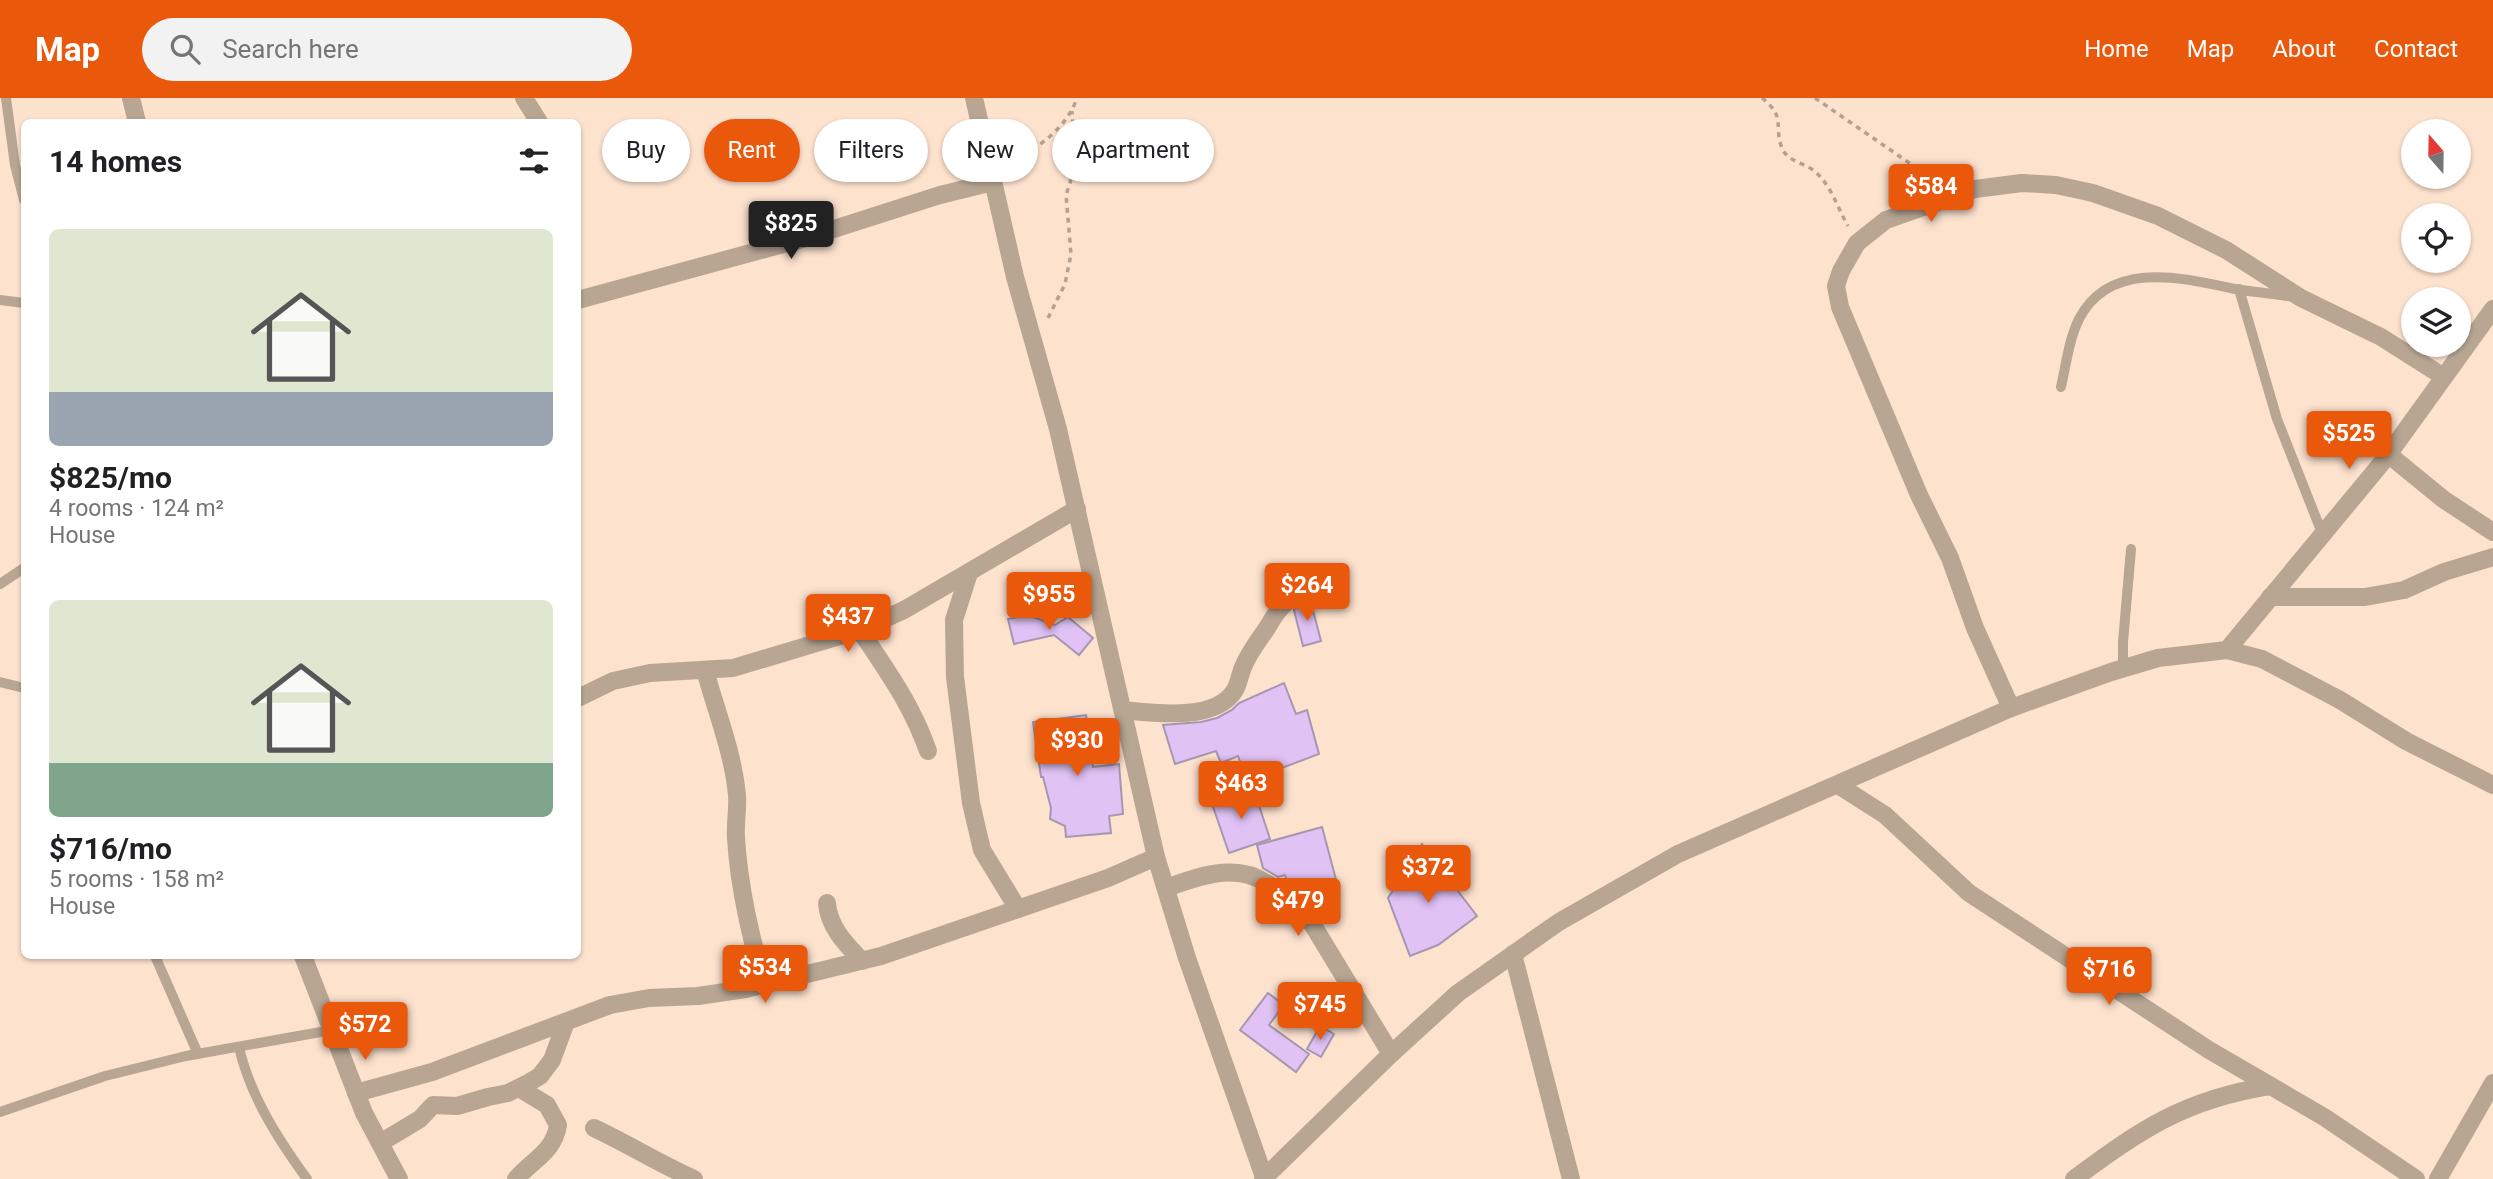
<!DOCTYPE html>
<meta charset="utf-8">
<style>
:root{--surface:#fff;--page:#f2f2f2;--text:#202124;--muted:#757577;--accent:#ea580c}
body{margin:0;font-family:Roboto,sans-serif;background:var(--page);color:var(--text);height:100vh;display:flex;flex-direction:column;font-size:26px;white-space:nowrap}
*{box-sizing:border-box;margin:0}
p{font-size:23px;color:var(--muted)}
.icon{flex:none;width:38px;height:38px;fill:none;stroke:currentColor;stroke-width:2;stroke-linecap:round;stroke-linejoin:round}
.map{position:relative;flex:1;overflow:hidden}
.details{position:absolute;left:21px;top:21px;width:560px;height:840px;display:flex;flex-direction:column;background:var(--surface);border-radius:10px;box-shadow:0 2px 5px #0004}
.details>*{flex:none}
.hud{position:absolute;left:602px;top:21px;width:665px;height:63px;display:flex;gap:14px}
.needle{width:46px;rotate:340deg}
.fabs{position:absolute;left:2401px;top:21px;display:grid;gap:14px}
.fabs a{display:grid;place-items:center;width:70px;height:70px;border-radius:50%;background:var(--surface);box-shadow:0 2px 5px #0004;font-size:35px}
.price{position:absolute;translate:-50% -60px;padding:0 16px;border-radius:7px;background:var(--accent);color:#fff;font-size:23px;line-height:46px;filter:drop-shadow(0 2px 4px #0008)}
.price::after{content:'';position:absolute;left:50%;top:42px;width:21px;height:16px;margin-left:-10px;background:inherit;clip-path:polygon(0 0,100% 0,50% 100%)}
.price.selected{background:#222;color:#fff}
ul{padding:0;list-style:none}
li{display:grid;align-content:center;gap:14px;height:371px;padding:0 28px}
li span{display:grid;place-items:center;height:217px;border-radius:10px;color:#555}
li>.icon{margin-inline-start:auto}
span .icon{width:126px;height:126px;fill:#fffc;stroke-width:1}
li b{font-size:30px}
h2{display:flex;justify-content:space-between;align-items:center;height:84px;padding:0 28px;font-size:30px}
.tag{padding:0 24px;border-radius:32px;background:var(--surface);box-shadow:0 2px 5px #0004;font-size:24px;line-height:63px}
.tag.selected{background:var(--accent);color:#fff}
header{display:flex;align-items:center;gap:42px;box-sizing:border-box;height:98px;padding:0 35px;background:var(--accent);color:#fff}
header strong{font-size:33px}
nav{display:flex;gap:38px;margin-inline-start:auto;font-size:24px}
.search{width:490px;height:63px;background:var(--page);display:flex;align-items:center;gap:18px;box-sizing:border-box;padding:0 24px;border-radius:38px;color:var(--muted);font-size:26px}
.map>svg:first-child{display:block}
.building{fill:#e0c2f5;stroke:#a697b0;stroke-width:2}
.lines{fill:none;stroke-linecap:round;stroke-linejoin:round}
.path{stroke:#b5a191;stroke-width:3.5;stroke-dasharray:5 5;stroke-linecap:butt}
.service{stroke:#b8a693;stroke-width:10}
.minor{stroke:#b8a693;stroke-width:18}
</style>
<header>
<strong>Map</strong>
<div class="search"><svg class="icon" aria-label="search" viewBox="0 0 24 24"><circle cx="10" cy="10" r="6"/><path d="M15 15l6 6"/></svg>Search here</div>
<nav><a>Home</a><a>Map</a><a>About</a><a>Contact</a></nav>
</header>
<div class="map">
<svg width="2493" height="1081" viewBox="0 0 2493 1081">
<rect width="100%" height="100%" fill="#fde2ce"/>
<g class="building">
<polygon points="1310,501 1321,543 1303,548 1294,512 1301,503"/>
<polygon points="1027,517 1055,527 1068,519 1093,540 1079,557 1054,537 1014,546 1008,521"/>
<polygon points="1284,585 1296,616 1307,612 1319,656 1247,683 1238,658 1221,665 1216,653 1175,666 1163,627 1201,624 1217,620 1232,612 1239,605"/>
<polygon points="1086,617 1093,669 1119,666 1123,716 1109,718 1111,735 1066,739 1065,728 1050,721 1051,710 1043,679 1041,679 1033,624"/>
<polygon points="1254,692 1270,741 1229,755 1212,706"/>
<polygon points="1322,729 1338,789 1325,802 1304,808 1297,804 1290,793 1285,777 1278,779 1263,770 1257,747"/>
<polygon points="1422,746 1477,818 1438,847 1410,858 1388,800"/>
<polygon points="1268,895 1284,907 1269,927 1309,956 1296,974 1240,932"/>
<polygon points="1320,928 1334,936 1321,959 1307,951"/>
</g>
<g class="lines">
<g class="path">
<path d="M1762 0C1787 20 1773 27 1782 50 1787 63 1802 64 1813 72 1831 86 1837 109 1848 128"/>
<polyline points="1815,0 1937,84"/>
<path d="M1007 68C1035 51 1066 32 1077 0"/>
<polyline points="1048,220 1065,186 1071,156 1066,97 1075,69 1072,13"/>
</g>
<g class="service">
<polyline points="6,0 15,67 24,102"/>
<polyline points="2239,191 2277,321 2322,435"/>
<polyline points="0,202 24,205"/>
<path d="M2061 289C2066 267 2069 241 2079 221 2110 161 2183 180 2235 191 2255 194 2275 196 2294 199"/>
<polyline points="0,486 24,470"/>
<polyline points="2123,570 2123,544 2131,451"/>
<polyline points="0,584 24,590"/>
<polyline points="155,858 198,956"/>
<path d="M239 949C250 998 278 1041 307 1081"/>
<polyline points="0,1014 105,978 186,958 332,932"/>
</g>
<g class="minor">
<polyline points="131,0 137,24"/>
<polyline points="524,0 539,24"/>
<polyline points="974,0 1015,179 1058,331 1156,759 1187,860 1264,1079"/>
<polyline points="578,202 809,139 940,97 993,84"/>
<polyline points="2388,356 2443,401 2493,434"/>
<polyline points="969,475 954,522 955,579 971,705 982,752 1018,811"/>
<polyline points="2270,499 2365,499 2404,492 2444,474 2493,459"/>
<path d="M860 532C888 575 911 605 928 653"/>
<polyline points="2227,552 2385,361 2493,211"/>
<path d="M705 572C716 613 733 654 737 697 738 711 735 726 736 740 739 790 751 839 764 887"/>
<polyline points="578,600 613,583 650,575 733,570 860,532 904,512 1077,411"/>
<polyline points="2011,610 1975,530 1950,460 1919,397 1840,209 1836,188 1841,173 1857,145 1886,122 1975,91 2022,85 2056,87 2093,95 2158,118 2226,152 2301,200 2381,239 2444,279"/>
<path d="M1123 612C1154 615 1216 624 1235 592 1239 585 1240 575 1244 567 1250 553 1259 542 1267 530 1274 518 1279 510 1290 501"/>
<polyline points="1838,687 1885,717 1969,795 2209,952 2324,1019 2416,1081"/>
<path d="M1166 790C1201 778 1238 763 1271 788 1280 794 1283 807 1291 814 1297 818 1305 821 1311 824L1391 956"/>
<path d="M827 805C829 830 846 846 862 863"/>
<polyline points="1513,856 1571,1081"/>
<polyline points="303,858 364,1015 399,1081"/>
<polyline points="356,995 432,974 610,907 649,900 698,898 746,891 881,858 1108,780 1156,759"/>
<path d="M594 1030C628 1046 660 1066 694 1081"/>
<polyline points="380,1045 420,1021 433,1007 457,1008 488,999 508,995 528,985 540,978 552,962 566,924"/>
<path d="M516 1081C532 1062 554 1054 558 1027L547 1007 519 990"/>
<polyline points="1263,1081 1391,956 1458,895 1559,824 1678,756 2011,610 2111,574 2158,560 2227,552 2262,561 2340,602 2406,643 2493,687"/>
<path d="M2074 1081C2141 1031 2186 1001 2270 988"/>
<polyline points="2438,1081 2493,985"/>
</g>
</g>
</svg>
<div class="fabs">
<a><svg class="needle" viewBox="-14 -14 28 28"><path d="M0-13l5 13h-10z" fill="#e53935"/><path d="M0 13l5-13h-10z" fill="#757577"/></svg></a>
<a><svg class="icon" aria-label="locate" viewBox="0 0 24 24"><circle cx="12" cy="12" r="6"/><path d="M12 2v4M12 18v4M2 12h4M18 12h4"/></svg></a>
<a><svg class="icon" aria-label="layers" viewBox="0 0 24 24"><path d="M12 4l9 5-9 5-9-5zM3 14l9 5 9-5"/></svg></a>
</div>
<b class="price" style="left:1931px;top:126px">$584</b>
<b class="price selected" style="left:791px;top:163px">$825</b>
<b class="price" style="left:2349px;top:373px">$525</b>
<b class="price" style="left:1307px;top:525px">$264</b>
<b class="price" style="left:1049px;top:534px">$955</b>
<b class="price" style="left:848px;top:556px">$437</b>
<b class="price" style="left:1077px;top:680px">$930</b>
<b class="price" style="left:1241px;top:723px">$463</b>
<b class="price" style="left:1428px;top:807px">$372</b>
<b class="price" style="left:1298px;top:840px">$479</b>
<b class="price" style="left:765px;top:907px">$534</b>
<b class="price" style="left:2109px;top:909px">$716</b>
<b class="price" style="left:1320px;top:944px">$745</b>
<b class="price" style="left:365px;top:964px">$572</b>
<div class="hud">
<a class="tag">Buy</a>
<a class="tag selected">Rent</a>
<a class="tag">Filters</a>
<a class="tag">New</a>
<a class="tag">Apartment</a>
</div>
<section class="details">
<h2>14 homes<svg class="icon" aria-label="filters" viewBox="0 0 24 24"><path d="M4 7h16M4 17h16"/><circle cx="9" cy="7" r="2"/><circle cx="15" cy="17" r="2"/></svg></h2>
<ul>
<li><span style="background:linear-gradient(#dfe7d0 75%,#9aa5b1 0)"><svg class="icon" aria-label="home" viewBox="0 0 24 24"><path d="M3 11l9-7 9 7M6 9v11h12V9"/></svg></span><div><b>$825/mo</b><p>4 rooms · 124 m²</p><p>House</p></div></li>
<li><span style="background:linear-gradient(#dfe7d0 75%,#7fa58c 0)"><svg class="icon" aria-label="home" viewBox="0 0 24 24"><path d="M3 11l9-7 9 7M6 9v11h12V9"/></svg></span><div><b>$716/mo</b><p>5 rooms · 158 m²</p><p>House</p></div></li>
</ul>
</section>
</div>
